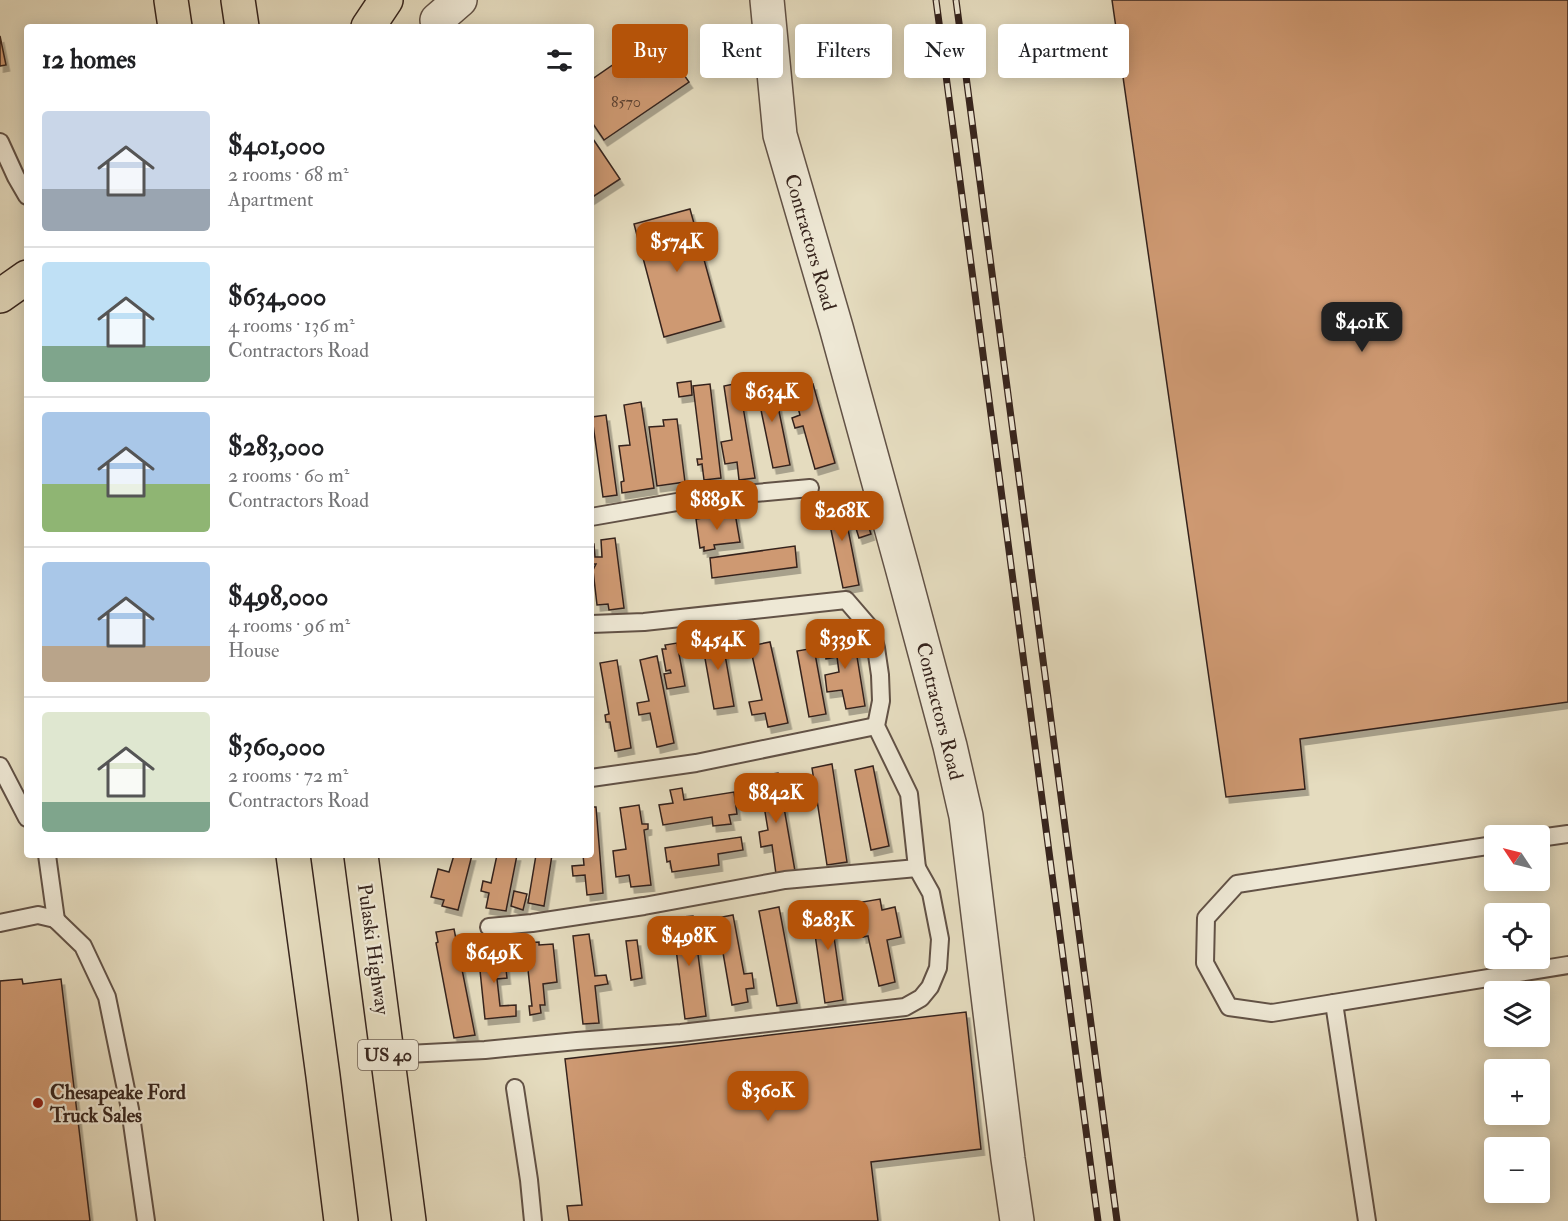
<!DOCTYPE html>
<meta charset="utf-8">
<style>
:root{--surface:#fff;--page:#f2f2f2;--text:#202124;--muted:#757577;--line:#e0e0e0;--accent:#b45309}
body{margin:0;font-family:"IM FELL Double Pica",serif;background:var(--page);color:var(--text);height:100vh;display:flex;flex-direction:column;font-size:22px;white-space:nowrap}
*{box-sizing:border-box;margin:0}
p{font-size:20px;color:var(--muted)}
.icon{flex:none;width:33px;height:33px;fill:none;stroke:currentColor;stroke-width:2;stroke-linecap:round;stroke-linejoin:round}
.map{position:relative;flex:1;overflow:hidden}
.drawer{position:absolute;left:24px;top:24px;width:570px;height:834px;display:flex;flex-direction:column;background:var(--surface);border-radius:6px;box-shadow:0 3px 15px #0003}
.drawer>*{flex:none}
.top-card{position:absolute;left:612px;top:24px;width:570px;height:54px;display:flex;gap:12px}
.needle{width:39px;rotate:305deg}
.controls{position:absolute;left:1484px;top:825px;display:grid;gap:12px}
.controls a{display:grid;place-items:center;width:66px;height:66px;border-radius:6px;background:var(--surface);box-shadow:0 3px 15px #0003;font-size:30px}
.price{position:absolute;translate:-50% -51px;padding:0 14px;border-radius:12px;background:var(--accent);color:#fff;font-size:20px;line-height:39px;filter:drop-shadow(0 2px 3px #0008)}
.price::after{content:'';position:absolute;left:50%;top:36px;width:18px;height:14px;margin-left:-9px;background:inherit;clip-path:polygon(0 0,100% 0,50% 100%)}
.price.selected{background:#222;color:#fff}
ul{padding:0;list-style:none}
li{display:flex;align-items:center;gap:18px;height:150px;padding:0 18px}
li+li{border-top:2px solid var(--line)}
li span{display:grid;place-items:center;flex:none;width:168px;height:120px;border-radius:6px;color:#555}
li>.icon{margin-inline-start:auto}
span .icon{width:72px;height:72px;fill:#fffc;stroke-width:1}
li b{font-size:26px}
h2{display:flex;justify-content:space-between;align-items:center;height:72px;padding:0 18px;font-size:26px}
.pill{padding:0 21px;border-radius:6px;background:var(--surface);box-shadow:0 3px 15px #0003;font-size:21px;line-height:54px}
.pill.selected{background:var(--accent);color:#fff}
.map>svg:first-child{display:block}
.building{fill:#ce9972;stroke:#36241d;stroke-width:1.5;filter:url(#shadow)}
.lines{fill:none;stroke-linecap:round;stroke-linejoin:round}
.lane-casing{stroke:#625246;stroke-width:20}
.street-casing{stroke:#625246;stroke-width:36}
.highway-casing{stroke:#36241d;stroke-width:36}
.lane{stroke:#eee8d5;stroke-width:16}
.street{stroke:#eee8d5;stroke-width:33}
.highway{stroke:#e5dcbf;stroke-width:33}
.rail-casing{stroke:#36241d;stroke-width:7}
.rail{stroke:#eee8d5;stroke-width:4.5;stroke-dasharray:14;stroke-linecap:butt}
.poi-dot{fill:#8f2418;stroke:#eee8d5;stroke-width:2}
.labels{text-anchor:middle;stroke-width:4.5;stroke-linejoin:round;paint-order:stroke}
.number-label{font-size:16px;fill:#5c4132}
.shield{fill:#eee8d5;stroke:#6d5f54;stroke-width:1.5}
.shield-label{font-size:18px;font-weight:bold;fill:#36241d}
.street-label{font-size:20px;fill:#36241d;stroke:#eee8d5}
.poi-label{font-size:20px;font-weight:bold;fill:#36241d;stroke:#eee8d5;text-anchor:start}
</style>
<div class="map">
<svg width="1568" height="1221" viewBox="0 0 1568 1221">
<defs>
<filter id="shadow"><feDropShadow dx="3.5" dy="6" stdDeviation="0" flood-color="#0004"/></filter>
</defs>
<rect width="100%" height="100%" fill="#e5dcbf"/>
<filter id="stains"><feTurbulence type="fractalNoise" baseFrequency=".00333" numOctaves="4"/><feColorMatrix values="0 0 0 0 .2 0 0 0 0 .09 0 0 0 0 .02 0 0 0 .5 -.17"/></filter>
<radialGradient id="worn" r=".72"><stop offset=".6" stop-color="#630" stop-opacity="0"/><stop offset="1" stop-color="#630" stop-opacity=".3"/></radialGradient>
<g class="building">
<polygon points="1112,0 1568,0 1568,702 1300,739 1305,789 1226,797"/>
<polygon points="656,35 689,82 604,140 591,121 591,80"/>
<polygon points="0,36 6,65 0,66"/>
<polygon points="591,136 620,179 591,198"/>
<polygon points="690,209 721,321 664,337 634,224"/>
<polygon points="772,377 790,465 773,468 755,381"/>
<polygon points="691,381 692,395 679,397 677,383"/>
<polygon points="739,383 755,478 739,480 737,462 725,464 721,442 732,440 724,386"/>
<polygon points="710,384 721,478 704,480 702,464 698,465 697,459 702,459 693,386"/>
<polygon points="813,384 835,463 815,469 803,426 795,428 792,418 800,415 793,389"/>
<polygon points="641,402 654,488 622,493 621,482 624,481 619,446 630,445 624,405"/>
<polygon points="606,415 617,495 603,497 592,417"/>
<polygon points="677,419 685,482 657,486 649,427 664,426 663,420"/>
<polygon points="842,498 846,517 851,516 852,523 847,524 859,585 843,588 825,501"/>
<polygon points="735,513 740,542 714,545 715,549 704,551 704,547 700,548 696,519"/>
<polygon points="866,519 871,534 859,538 854,522"/>
<polygon points="615,538 624,608 609,610 608,604 597,605 593,570 596,564 591,564 591,544 594,544 595,557 602,557 601,540"/>
<polygon points="795,546 797,567 712,578 710,558"/>
<polygon points="721,632 734,706 714,709 701,636"/>
<polygon points="853,632 865,706 846,709 842,690 827,692 825,675 839,672 837,657 826,659 823,644 835,642 834,635"/>
<polygon points="770,642 788,723 768,727 765,713 752,715 749,702 762,700 750,646"/>
<polygon points="677,643 685,686 667,689 664,674 671,673 670,670 666,671 662,649 666,649 665,645"/>
<polygon points="814,648 826,714 809,717 797,651"/>
<polygon points="657,656 674,743 657,747 650,713 639,715 637,703 649,701 640,660"/>
<polygon points="617,660 631,748 615,751 610,722 606,722 605,715 609,714 600,663"/>
<polygon points="832,764 847,862 827,865 812,768"/>
<polygon points="873,766 889,846 871,850 855,770"/>
<polygon points="778,773 795,871 776,874 772,845 761,847 759,832 768,830 759,776"/>
<polygon points="682,788 684,800 734,792 737,814 729,815 731,824 713,826 712,817 663,825 659,805 673,803 670,790"/>
<polygon points="639,805 642,824 648,824 648,829 644,830 651,885 631,887 629,875 616,877 613,851 626,849 620,808"/>
<polygon points="591,807 596,807 603,893 587,895 585,875 573,876 572,866 584,865 583,855 591,855"/>
<polygon points="741,837 743,850 718,854 719,865 672,872 670,861 667,862 665,848"/>
<polygon points="454,855 472,855 458,910 442,906 444,900 431,897 438,869 449,872"/>
<polygon points="497,855 517,855 506,911 486,908 489,893 481,891 483,881 491,883"/>
<polygon points="536,855 552,855 544,906 528,903"/>
<polygon points="514,891 527,894 523,910 511,906"/>
<polygon points="880,899 882,910 895,907 901,937 887,940 895,982 879,986 868,936 863,937 860,920 865,919 862,902"/>
<polygon points="830,904 832,915 839,913 841,929 833,930 843,1000 825,1003 811,907"/>
<polygon points="779,907 797,1003 777,1006 759,911"/>
<polygon points="733,915 744,974 752,973 754,988 746,989 748,1002 732,1005 717,918"/>
<polygon points="693,916 706,1016 685,1019 672,918"/>
<polygon points="454,929 475,1035 454,1038 436,943 438,942 436,932"/>
<polygon points="589,934 595,976 606,975 608,984 595,986 599,1023 583,1024 573,936"/>
<polygon points="637,940 642,978 631,980 626,941"/>
<polygon points="539,942 539,945 553,944 557,982 543,984 545,1005 540,1005 541,1013 530,1015 529,1006 532,1006 525,943"/>
<polygon points="494,949 495,952 504,951 507,978 497,979 500,1006 516,1005 516,1016 485,1019 478,951"/>
<polygon points="22,979 23,984 61,979 90,1221 0,1221 0,981"/>
<polygon points="966,1012 981,1149 871,1162 878,1221 569,1221 567,1206 582,1205 565,1059"/>
</g>
<g class="lines">
<g class="lane-casing">
<g id="lane">
<polyline points="0,142 16,177 27,196"/>
<polyline points="591,517 700,498 810,488"/>
<polyline points="0,766 27,818"/>
<polyline points="591,778 696,763 876,726"/>
<polyline points="1539,838 1568,834"/>
<polyline points="1494,845 1237,884 1206,918 1205,963 1229,1007 1272,1013 1568,965"/>
<polyline points="47,855 56,920"/>
<polyline points="0,923 38,915 55,919 83,946 107,997 130,1109 146,1221"/>
<polyline points="489,927 532,923 644,906 785,880 917,868 909,794 876,726 881,701 880,675 876,648 871,629 846,600 644,622 591,624"/>
<polyline points="1334,1003 1367,1221"/>
<polyline points="388,1055 485,1050 577,1041 681,1033 905,1007 921,998 930,987 938,968 940,939 931,893 917,868"/>
<polyline points="515,1088 529,1180 533,1221"/>
</g>
</g>
<g class="street-casing">
<g id="street">
<polyline points="767,0 780,135 836,327 902,567 950,746 966,816 1008,1159 1017,1221"/>
<polyline points="437,20 460,0"/>
</g>
</g>
<g class="highway-casing">
<g id="highway">
<polyline points="171,0 175,27"/>
<polyline points="238,0 242,27"/>
<polyline points="368,27 386,0"/>
<polyline points="0,296 27,277"/>
<polyline points="293,855 323,1076 341,1221"/>
<polyline points="361,855 409,1221"/>
</g>
</g>
<use href="#lane" class="lane"/>
<use href="#street" class="street"/>
<use href="#highway" class="highway"/>
<g class="rail-casing">
<g id="rail">
<polyline points="936,0 1098,1221"/>
<polyline points="956,0 1117,1221"/>
</g>
</g>
<use href="#rail" class="rail"/>
</g>
<circle class="poi-dot" cx="38" cy="1103" r="6"/>
<g class="labels">
<g class="number-label">
<text x="626" y="107">8570</text>
</g>
<rect class="shield" x="358" y="1040" width="60" height="30" rx="4.5"/>
<g class="shield-label">
<text x="388" y="1061">US 40</text>
</g>
<g class="street-label">
<text transform="translate(811 242) rotate(74)" y="7">Contractors Road</text>
<text transform="translate(940 711) rotate(76)" y="7">Contractors Road</text>
<text transform="translate(374 949) rotate(82)" y="7">Pulaski Highway</text>
</g>
<g class="poi-label">
<text x="50" y="1099">Chesapeake Ford<tspan x="50" dy="23">Truck Sales</tspan></text>
</g>
</g>
<rect width="100%" height="100%" filter="url(#stains)"/>
<rect width="100%" height="100%" fill="url(#worn)"/>
</svg>
<div class="controls">
<a><svg class="needle" viewBox="-14 -14 28 28"><path d="M0-13l5 13h-10z" fill="#e53935"/><path d="M0 13l5-13h-10z" fill="#757577"/></svg></a>
<a><svg class="icon" aria-label="locate" viewBox="0 0 24 24"><circle cx="12" cy="12" r="6"/><path d="M12 2v4M12 18v4M2 12h4M18 12h4"/></svg></a>
<a><svg class="icon" aria-label="layers" viewBox="0 0 24 24"><path d="M12 4l9 5-9 5-9-5zM3 14l9 5 9-5"/></svg></a>
<a>+</a>
<a>−</a>
</div>
<b class="price" style="left:677px;top:273px">$574K</b>
<b class="price selected" style="left:1362px;top:353px">$401K</b>
<b class="price" style="left:772px;top:423px">$634K</b>
<b class="price" style="left:717px;top:531px">$889K</b>
<b class="price" style="left:842px;top:542px">$268K</b>
<b class="price" style="left:845px;top:670px">$339K</b>
<b class="price" style="left:718px;top:671px">$454K</b>
<b class="price" style="left:776px;top:824px">$842K</b>
<b class="price" style="left:828px;top:951px">$283K</b>
<b class="price" style="left:689px;top:967px">$498K</b>
<b class="price" style="left:494px;top:984px">$649K</b>
<b class="price" style="left:768px;top:1122px">$360K</b>
<div class="top-card">
<a class="pill selected">Buy</a>
<a class="pill">Rent</a>
<a class="pill">Filters</a>
<a class="pill">New</a>
<a class="pill">Apartment</a>
</div>
<section class="drawer">
<h2>12 homes<svg class="icon" aria-label="filters" viewBox="0 0 24 24"><path d="M4 7h16M4 17h16"/><circle cx="9" cy="7" r="2"/><circle cx="15" cy="17" r="2"/></svg></h2>
<ul>
<li><span style="background:linear-gradient(#c9d6e8 65%,#9aa5b1 0)"><svg class="icon" aria-label="home" viewBox="0 0 24 24"><path d="M3 11l9-7 9 7M6 9v11h12V9"/></svg></span><div><b>$401,000</b><p>2 rooms · 68 m²</p><p>Apartment</p></div></li>
<li><span style="background:linear-gradient(#bfe0f5 70%,#7fa58c 0)"><svg class="icon" aria-label="home" viewBox="0 0 24 24"><path d="M3 11l9-7 9 7M6 9v11h12V9"/></svg></span><div><b>$634,000</b><p>4 rooms · 136 m²</p><p>Contractors Road</p></div></li>
<li><span style="background:linear-gradient(#a9c7e8 60%,#8fb573 0)"><svg class="icon" aria-label="home" viewBox="0 0 24 24"><path d="M3 11l9-7 9 7M6 9v11h12V9"/></svg></span><div><b>$283,000</b><p>2 rooms · 60 m²</p><p>Contractors Road</p></div></li>
<li><span style="background:linear-gradient(#a9c7e8 70%,#b9a48a 0)"><svg class="icon" aria-label="home" viewBox="0 0 24 24"><path d="M3 11l9-7 9 7M6 9v11h12V9"/></svg></span><div><b>$498,000</b><p>4 rooms · 96 m²</p><p>House</p></div></li>
<li><span style="background:linear-gradient(#dfe7d0 75%,#7fa58c 0)"><svg class="icon" aria-label="home" viewBox="0 0 24 24"><path d="M3 11l9-7 9 7M6 9v11h12V9"/></svg></span><div><b>$360,000</b><p>2 rooms · 72 m²</p><p>Contractors Road</p></div></li>
</ul>
</section>
</div>
